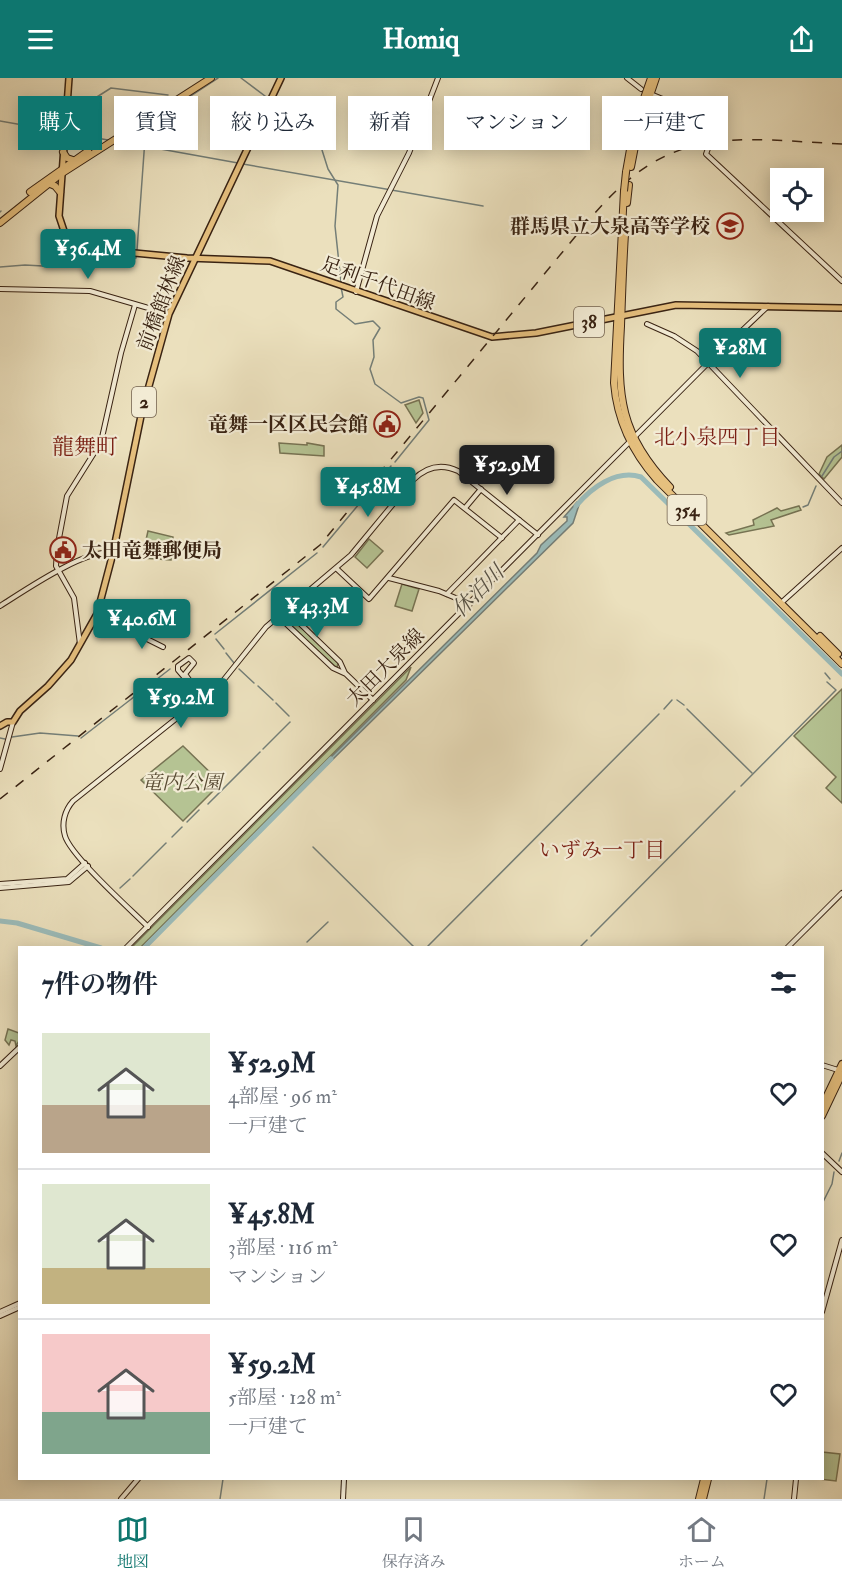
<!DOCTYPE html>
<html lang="ja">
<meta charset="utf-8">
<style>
:root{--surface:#fff;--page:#f2f2f3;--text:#1f2937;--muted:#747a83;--line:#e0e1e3;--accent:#0f766e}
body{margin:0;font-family:"IM FELL Double Pica","Noto Serif JP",serif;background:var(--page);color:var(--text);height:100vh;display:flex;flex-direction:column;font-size:22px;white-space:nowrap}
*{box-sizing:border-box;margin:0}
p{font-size:20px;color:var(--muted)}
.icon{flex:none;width:33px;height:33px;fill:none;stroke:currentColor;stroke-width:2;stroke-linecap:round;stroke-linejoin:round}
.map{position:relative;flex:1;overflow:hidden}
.sheet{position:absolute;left:18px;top:868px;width:806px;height:534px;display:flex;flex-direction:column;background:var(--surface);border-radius:0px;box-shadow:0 3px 15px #0003}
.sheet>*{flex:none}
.hud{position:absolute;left:18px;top:18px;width:807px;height:54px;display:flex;gap:12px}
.fabs{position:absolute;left:770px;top:90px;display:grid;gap:12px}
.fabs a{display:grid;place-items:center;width:54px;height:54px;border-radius:0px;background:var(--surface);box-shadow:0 3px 15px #0003;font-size:30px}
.price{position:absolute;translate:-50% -51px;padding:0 14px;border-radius:6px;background:var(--accent);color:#fff;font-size:20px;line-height:39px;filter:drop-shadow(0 2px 3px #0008)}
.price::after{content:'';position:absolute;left:50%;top:36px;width:18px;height:14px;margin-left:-9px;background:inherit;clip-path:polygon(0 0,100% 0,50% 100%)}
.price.active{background:#222;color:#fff}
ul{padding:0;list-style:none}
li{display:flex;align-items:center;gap:18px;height:150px;padding:0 24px}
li+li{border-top:2px solid var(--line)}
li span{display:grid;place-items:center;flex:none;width:168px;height:120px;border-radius:0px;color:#555}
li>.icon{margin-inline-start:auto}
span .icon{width:72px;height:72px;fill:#fffc;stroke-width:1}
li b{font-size:26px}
h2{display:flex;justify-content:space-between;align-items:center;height:72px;padding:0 24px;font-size:26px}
.tag{padding:0 21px;border-radius:0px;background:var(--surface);box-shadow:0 3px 15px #0003;font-size:21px;line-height:54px}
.tag.active{background:var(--accent);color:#fff}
header{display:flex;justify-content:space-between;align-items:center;height:78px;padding:0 24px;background:var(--accent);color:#fff;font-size:27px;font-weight:800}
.tab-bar{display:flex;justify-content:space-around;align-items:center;height:84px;border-top:2px solid var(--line);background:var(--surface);font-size:16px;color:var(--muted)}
.tab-bar a{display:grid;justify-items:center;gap:3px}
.tab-bar .active{color:var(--accent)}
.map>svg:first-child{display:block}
.green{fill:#b5c393;stroke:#777353;stroke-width:1.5}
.water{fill:#9bbbb9;stroke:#747e77;stroke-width:1.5}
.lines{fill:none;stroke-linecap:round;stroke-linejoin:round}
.stream{stroke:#747e77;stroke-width:1.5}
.river{stroke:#9bbbb9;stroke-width:5}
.secondary-casing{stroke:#392313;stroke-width:6}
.primary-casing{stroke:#392313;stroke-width:8}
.highway-casing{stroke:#392313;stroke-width:8}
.secondary{stroke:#f2ebd4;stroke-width:4}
.primary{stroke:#e6c07e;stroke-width:5}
.highway{stroke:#e6c07e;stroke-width:6}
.rail{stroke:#392313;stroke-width:1.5;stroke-dasharray:10 10;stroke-linecap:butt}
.highway-bridge-casing{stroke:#392313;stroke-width:8;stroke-linecap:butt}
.highway-bridge{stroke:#e6c07e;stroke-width:6}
.labels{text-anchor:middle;stroke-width:4.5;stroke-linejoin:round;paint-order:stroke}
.shield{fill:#f2ebd4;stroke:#705f4d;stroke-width:1.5}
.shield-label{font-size:18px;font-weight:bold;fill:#392313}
.poi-label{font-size:20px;font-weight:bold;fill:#392313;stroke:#f2ebd4;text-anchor:end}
.street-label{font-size:20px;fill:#392313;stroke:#f2ebd4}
.park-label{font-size:20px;font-style:italic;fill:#584b33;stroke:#f2ebd4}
.neighbourhood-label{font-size:21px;fill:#7a1f14;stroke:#f2ebd4}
.water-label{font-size:21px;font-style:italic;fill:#565145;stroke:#f2ebd4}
.quarter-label{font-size:22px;fill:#7a1f14;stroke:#f2ebd4}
</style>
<header><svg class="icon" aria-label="menu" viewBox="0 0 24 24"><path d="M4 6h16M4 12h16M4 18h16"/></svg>Homiq<svg class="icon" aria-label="share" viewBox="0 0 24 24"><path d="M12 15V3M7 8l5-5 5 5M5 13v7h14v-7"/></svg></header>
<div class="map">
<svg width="842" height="1421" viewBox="0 0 842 1421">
<rect width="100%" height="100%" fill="#ebe0bd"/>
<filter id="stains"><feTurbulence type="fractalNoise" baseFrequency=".00333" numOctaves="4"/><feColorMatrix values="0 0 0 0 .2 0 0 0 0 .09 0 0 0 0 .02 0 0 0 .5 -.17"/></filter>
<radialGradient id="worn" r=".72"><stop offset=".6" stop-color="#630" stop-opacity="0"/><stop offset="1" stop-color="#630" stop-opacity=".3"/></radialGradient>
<g class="green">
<polygon points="419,322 423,335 416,345 405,327"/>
<polygon points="279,365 307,367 307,365 324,368 324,378 280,375"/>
<polygon points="842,367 842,379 824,401 819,396 827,379"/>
<polygon points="799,428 801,432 771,442 774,448 729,457 726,455 754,447 753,442 777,430 781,433"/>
<polygon points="148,453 173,459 171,482 142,480"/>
<polygon points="369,461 383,473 367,490 355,479"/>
<polygon points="402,506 419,511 412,533 395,528"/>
<polygon points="287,535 338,584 337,590 282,540"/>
<polygon points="411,589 406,602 140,870 131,870"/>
<polygon points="842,611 842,725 826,710 836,699 794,658"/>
<polygon points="183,668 221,705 183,743 141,702"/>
<polygon points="8,951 19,955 19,963 16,968 15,963 11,962 9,967 5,962"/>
<polygon points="822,1374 840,1376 836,1403 819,1401 822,1401"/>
</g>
<polygon class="water" points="577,424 580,424 573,445 327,687 325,685 537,475 541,467 567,443 567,439 564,439"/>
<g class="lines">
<g class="stream">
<polyline points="241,0 269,21"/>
<polyline points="273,24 316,53 328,91 338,107 335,148 341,204"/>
<polyline points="70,36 111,10 168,17"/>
<polyline points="0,43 108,62"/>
<polyline points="116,63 238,85"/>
<polyline points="243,86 483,128"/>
<polyline points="0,134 1,133"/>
<polyline points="137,172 146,47 218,0"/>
<polyline points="0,189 25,187 61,189 136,180 136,177"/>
<polyline points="341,209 343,219 336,224 336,231 355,246 373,243 380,250 373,262 374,279 370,291 375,306 401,325 419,319 423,320 429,342 395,384"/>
<polyline points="822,398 834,379 842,373"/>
<polyline points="803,429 808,427 816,408"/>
<polyline points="323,469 391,388"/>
<polyline points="215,556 317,475"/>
<polyline points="216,561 224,571"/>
<polyline points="226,575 234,585"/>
<polyline points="239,591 254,605"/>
<polyline points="825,595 830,601"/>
<polyline points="258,608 273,622"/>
<polyline points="677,622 684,627"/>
<polyline points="276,625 289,638"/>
<polyline points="664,631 672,622"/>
<polyline points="687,631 752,695"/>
<polyline points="12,659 40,655 78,658"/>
<polyline points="0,660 5,661"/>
<polyline points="81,660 170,591"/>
<polyline points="263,671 290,644"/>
<polyline points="741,708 836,612 827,604"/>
<polyline points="208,726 260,674"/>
<polyline points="187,744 199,732"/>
<polyline points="172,759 182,749"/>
<polyline points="313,769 415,870"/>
<polyline points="133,798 166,765"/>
<polyline points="120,810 130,801"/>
<polyline points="591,858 735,713"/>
<polyline points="307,864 328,844"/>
<polyline points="426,870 659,636"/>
<polyline points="579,870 587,862"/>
<polyline points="839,1083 842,1075"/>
<polyline points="822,1126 832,1106 834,1094"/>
<polyline points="220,1421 223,1401"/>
<polyline points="764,1421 767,1401"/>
</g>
<g class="river">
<path d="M576 428C591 410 616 391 641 399L842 596"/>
<polyline points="0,843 17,845 101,870"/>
<polyline points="144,870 331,681"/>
</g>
<g class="secondary-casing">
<g id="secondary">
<polyline points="627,0 641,11"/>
<polyline points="653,17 718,44 706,76 842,203"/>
<polyline points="0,211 90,213 169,236"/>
<polyline points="356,214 377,138 409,75 438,0"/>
<polyline points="647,246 674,258 697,273 842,425"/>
<polyline points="465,430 481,411"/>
<polyline points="337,491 369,521 454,422 502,460"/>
<polyline points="389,500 439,513 470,526"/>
<polyline points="447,516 519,442"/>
<polyline points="781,525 842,470"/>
<path d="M0 528C24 513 86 470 113 475"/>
<polyline points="286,532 340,584 345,595"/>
<polyline points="97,536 163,569"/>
<polyline points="278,538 333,590 346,596 373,622"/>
<polyline points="80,566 74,520 56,488 57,471 67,418 101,364 121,275 135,227"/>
<polygon points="189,580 194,585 185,596 202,620 178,592 178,588"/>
<polyline points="0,691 13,644"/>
<polyline points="0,806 67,801 85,785"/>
<polyline points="0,810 69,804 88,788"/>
<path d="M148 849C130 831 71 778 65 758 61 745 65 732 73 723L222 604 266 549 351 477 413 402C426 389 441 385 458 393L538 457"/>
<polyline points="126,870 709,284 768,228"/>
<polyline points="787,870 842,815"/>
<polyline points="822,987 838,992"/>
<polyline points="0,988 20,969"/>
<polyline points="822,1075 842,1094"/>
<polyline points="0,1234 20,1225"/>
<polyline points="822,1234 842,1162"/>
<polyline points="0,1238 20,1229"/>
<polyline points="121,1421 138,1401"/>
<polyline points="343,1421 344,1401"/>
<polyline points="794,1421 796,1401"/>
</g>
</g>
<g class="primary-casing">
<g id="primary">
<polyline points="69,0 59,138 66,159 82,170 187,180 270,183 492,259 536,255 676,227 842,230"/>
<polyline points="0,648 7,644 13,644 20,633 48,608 71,582 97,536 113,475 142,333 169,236 281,0"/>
</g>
</g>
<g class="highway-casing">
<g id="highway">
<polyline points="63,74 67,80 73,82"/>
<polyline points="631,89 638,53 656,0"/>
<polyline points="626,94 634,49 651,0"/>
<polyline points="48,105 55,108 60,114"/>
<path d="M624 113 614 305C617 342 632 374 657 402L842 586"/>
<polyline points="30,114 88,73"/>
<polyline points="627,125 629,107"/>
<polyline points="0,145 61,96 211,0"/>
<path d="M625 156C623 187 622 218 621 248 617 318 620 357 670 409"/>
<polyline points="820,558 838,576"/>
<polyline points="822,1028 842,986"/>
<polyline points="822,1038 842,996"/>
<polyline points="699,1421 704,1401"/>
<polyline points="703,1421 708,1401"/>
</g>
</g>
<use href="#secondary" class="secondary"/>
<use href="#primary" class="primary"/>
<use href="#highway" class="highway"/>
<path class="rail" d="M0 721 320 467 589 142C669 46 728 60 842 66"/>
<g class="highway-bridge-casing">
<polyline id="highway-bridge" points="624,113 626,94"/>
</g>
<use href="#highway-bridge" class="highway-bridge"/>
</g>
<defs>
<g id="school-ring" transform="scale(1.35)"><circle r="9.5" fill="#f2ebd4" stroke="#8f2418" stroke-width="1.5"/><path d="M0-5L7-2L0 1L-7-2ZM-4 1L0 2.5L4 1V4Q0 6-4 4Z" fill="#8f2418"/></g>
<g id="civic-ring" transform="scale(1.35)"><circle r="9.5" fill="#f2ebd4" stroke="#8f2418" stroke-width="1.5"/><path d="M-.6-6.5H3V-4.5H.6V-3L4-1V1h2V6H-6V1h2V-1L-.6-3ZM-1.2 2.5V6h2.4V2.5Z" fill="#8f2418"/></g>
</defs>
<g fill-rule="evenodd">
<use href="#school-ring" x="730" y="148"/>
<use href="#civic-ring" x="387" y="346"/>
<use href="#civic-ring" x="63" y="472"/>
</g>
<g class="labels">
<g class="shield">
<rect x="574" y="229" width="30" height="30" rx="4.5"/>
<rect x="132" y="309" width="24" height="30" rx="4.5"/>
<rect x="667.5" y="417" width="39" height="30" rx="4.5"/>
</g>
<g class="shield-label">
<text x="589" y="250">38</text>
<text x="144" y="330">2</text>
<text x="687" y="438">354</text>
</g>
<g class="poi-label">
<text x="710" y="155">群馬県立大泉高等学校</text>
<text x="368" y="353">竜舞一区区民会館</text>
<text x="82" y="479" text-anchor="start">太田竜舞郵便局</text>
</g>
<g class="street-label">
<text transform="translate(378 205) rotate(20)" y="7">足利千代田線</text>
<text transform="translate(161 225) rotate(-69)" y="7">前橋館林線</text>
<text transform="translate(385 589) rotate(-45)" y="7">太田大泉線</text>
</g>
<g class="park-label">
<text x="182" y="711">竜内公園</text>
</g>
<g class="neighbourhood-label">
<text x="717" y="366">北小泉四丁目</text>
<text x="602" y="779">いずみ一丁目</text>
</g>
<g class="water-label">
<text transform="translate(478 513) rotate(-45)" y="7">休泊川</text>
</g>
<g class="quarter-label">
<text x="85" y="376">龍舞町</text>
</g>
</g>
<rect width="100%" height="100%" filter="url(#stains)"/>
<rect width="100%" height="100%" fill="url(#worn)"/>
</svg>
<div class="fabs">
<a><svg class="icon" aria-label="locate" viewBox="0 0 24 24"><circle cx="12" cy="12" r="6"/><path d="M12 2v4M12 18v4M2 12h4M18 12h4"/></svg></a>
</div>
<b class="price" style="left:88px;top:202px">¥36.4M</b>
<b class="price" style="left:740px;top:301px">¥28M</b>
<b class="price active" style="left:507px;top:418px">¥52.9M</b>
<b class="price" style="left:368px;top:440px">¥45.8M</b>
<b class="price" style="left:317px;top:560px">¥43.3M</b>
<b class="price" style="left:142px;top:572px">¥40.6M</b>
<b class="price" style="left:181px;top:651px">¥59.2M</b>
<div class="hud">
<a class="tag active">購入</a>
<a class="tag">賃貸</a>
<a class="tag">絞り込み</a>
<a class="tag">新着</a>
<a class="tag">マンション</a>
<a class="tag">一戸建て</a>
</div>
<section class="sheet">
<h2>7件の物件<svg class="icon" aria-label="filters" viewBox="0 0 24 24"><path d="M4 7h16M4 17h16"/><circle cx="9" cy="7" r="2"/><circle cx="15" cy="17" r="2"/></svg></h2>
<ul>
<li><span style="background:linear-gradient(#dfe7d0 60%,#b9a48a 0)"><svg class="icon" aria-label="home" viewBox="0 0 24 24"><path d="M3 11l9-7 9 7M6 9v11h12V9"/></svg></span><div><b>¥52.9M</b><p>4部屋 · 96 m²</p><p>一戸建て</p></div><svg class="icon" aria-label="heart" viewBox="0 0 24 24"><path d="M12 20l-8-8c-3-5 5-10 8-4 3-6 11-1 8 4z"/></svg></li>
<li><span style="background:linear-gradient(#dfe7d0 70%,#c2b280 0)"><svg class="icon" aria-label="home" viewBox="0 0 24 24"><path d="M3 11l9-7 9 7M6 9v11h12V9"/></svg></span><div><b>¥45.8M</b><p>3部屋 · 116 m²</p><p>マンション</p></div><svg class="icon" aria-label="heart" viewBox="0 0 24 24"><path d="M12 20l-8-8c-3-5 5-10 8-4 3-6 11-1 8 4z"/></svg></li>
<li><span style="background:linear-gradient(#f6c9c9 65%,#7fa58c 0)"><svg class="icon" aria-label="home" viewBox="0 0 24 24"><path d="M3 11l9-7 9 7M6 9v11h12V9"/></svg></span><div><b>¥59.2M</b><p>5部屋 · 128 m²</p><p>一戸建て</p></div><svg class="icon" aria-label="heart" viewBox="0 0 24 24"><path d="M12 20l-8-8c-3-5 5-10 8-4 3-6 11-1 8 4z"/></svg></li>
</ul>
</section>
</div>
<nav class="tab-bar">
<a class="active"><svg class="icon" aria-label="map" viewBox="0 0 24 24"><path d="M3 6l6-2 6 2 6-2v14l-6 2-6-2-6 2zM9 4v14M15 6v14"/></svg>地図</a>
<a><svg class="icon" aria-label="saved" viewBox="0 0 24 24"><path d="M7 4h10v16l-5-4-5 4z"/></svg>保存済み</a>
<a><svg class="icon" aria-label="home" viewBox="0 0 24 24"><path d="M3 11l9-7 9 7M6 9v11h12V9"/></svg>ホーム</a>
</nav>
